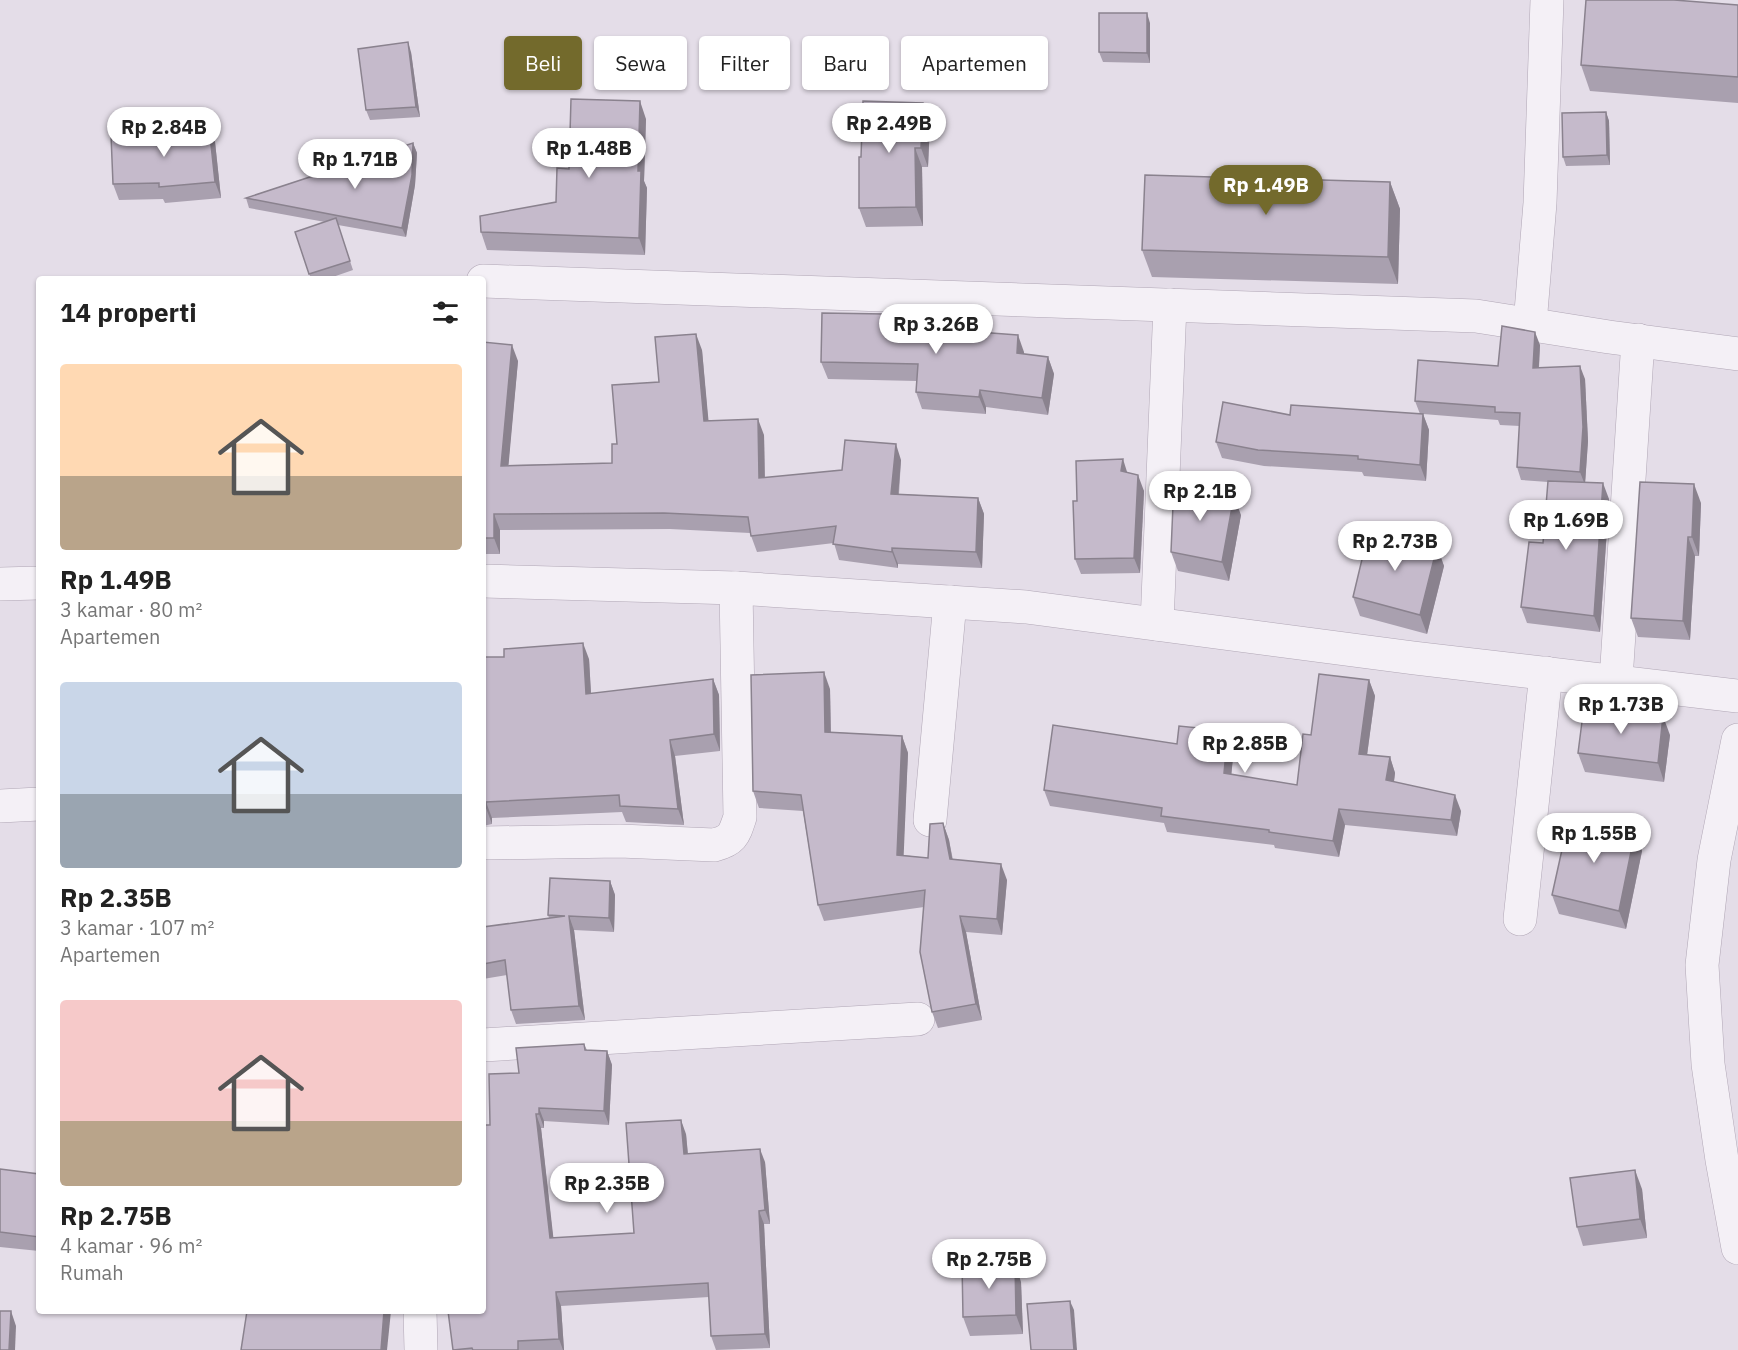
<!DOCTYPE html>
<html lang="id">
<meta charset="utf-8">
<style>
:root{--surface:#fff;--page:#f2f2f2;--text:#222;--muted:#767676;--accent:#736a2c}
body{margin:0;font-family:"IBM Plex Sans",sans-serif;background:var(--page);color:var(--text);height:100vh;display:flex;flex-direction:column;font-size:22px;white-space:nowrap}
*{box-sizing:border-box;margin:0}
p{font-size:20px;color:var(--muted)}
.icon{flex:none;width:33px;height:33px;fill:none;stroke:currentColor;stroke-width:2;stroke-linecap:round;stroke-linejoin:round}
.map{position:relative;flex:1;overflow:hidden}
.details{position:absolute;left:36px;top:276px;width:450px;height:1038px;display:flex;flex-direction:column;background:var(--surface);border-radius:6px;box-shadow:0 2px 4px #0004}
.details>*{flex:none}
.top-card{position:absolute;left:504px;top:36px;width:570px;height:54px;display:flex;gap:12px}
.price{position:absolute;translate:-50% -51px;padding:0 14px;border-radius:21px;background:#fff;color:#222;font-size:20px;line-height:39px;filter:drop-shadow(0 2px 3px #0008)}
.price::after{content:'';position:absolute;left:50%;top:36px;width:18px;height:14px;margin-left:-9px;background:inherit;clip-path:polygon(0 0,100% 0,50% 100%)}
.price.on{background:var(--accent);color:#fff}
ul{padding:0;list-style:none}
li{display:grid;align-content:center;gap:12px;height:318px;padding:0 24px}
li span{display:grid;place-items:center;height:186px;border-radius:6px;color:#555}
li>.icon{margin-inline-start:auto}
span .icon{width:108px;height:108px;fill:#fffc;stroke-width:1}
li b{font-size:26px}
h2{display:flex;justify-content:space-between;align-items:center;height:72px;padding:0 24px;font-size:26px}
.tag{padding:0 21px;border-radius:6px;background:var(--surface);box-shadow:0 2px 4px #0004;font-size:21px;line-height:54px}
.tag.on{background:var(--accent);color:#fff}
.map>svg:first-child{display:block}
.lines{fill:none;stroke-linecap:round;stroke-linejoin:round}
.minor-casing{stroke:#b0a6b5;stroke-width:34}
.minor{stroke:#f4f0f6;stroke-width:33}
.wall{fill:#a9a0af}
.shaded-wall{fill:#8a828e}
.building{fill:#c5bacb;stroke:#8a828e;stroke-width:1.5}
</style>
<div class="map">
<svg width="1738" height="1350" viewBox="0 0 1738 1350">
<rect width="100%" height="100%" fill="#e4dde8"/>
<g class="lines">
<g class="minor-casing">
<g id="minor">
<polyline points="483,281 1476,316 1609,337 1738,354"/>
<polyline points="1530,324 1540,203 1547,0"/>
<polyline points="483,581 736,588 1026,607 1414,658 1738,696"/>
<polyline points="0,584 39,583"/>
<polyline points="1157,624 1170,305"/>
<polyline points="1616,680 1638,340"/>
<polyline points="1738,740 1714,860 1702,965 1708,1064 1722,1160 1738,1248"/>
<polyline points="0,806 39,804"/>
<polyline points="930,820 950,602"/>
<path d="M483 843 620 841 714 845C733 840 734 835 740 817L736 588"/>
<polyline points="1520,919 1546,673"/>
<polyline points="483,1045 918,1019"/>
<polyline points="420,1311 421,1350"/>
</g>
</g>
<use href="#minor" class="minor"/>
</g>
<g class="wall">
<polygon points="1738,5 1738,103 1590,91 1581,65"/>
<polygon points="1150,23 1150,63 1103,62 1099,52"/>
<polygon points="411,52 420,117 370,120 366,110"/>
<polygon points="923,103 930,122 928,167 922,167 923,226 866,227 859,208"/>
<polygon points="1606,112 1609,121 1610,165 1566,166 1563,157"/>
<polygon points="646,119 644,181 647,188 645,255 487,250 481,232 556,202 569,169"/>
<polygon points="209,126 215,142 221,198 165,203 163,199 119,200 113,184 149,133"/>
<polygon points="413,143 417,153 415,185 406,237 338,225 353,270 327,279 311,279 295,232 325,222 249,208 246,198"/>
<polygon points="1390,182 1400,209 1398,284 1152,277 1142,250"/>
<polygon points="889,325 1024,352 1024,354 1048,357 1054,374 1048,415 986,407 986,414 922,409 916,392 917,381 828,379 821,362"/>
<polygon points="483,342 518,361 508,465 612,463 617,444 659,382 702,350 708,420 764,435 765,478 842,470 901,460 899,494 978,498 984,514 982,568 898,564 898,568 839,560 834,543 757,552 750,533 670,529 500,530 500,554 483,554"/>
<polygon points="1540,345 1539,368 1585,379 1588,441 1585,482 1609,499 1600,632 1527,623 1521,607 1543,543 1548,482 1521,480 1517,467 1520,426 1500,425 1498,420 1423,414 1429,430 1426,481 1364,476 1362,472 1264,466 1222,458 1216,442 1290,415 1420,414 1415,401 1498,366"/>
<polygon points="1128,473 1144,491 1140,573 1081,574 1075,559 1077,501"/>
<polygon points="1701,503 1699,556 1695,556 1690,640 1638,637 1631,618"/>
<polygon points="1241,515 1229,581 1178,571 1171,552"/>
<polygon points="1437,547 1444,566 1427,634 1360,616 1353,597"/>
<polygon points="483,657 589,659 591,694 713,679 719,695 720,751 675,756 684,825 626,822 622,812 492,818 492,824 483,826"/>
<polygon points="1369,680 1375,696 1367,755 1390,757 1395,773 1394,782 1461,811 1457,836 1345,825 1339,857 1275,848 1274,845 1167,832 1164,823 1050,806 1044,790 1177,744 1234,747 1231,775 1297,785 1311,735"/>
<polygon points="830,689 831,732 902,736 908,753 903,855 928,858 943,823 949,840 953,860 1007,880 1002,935 966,932 982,1020 938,1028 932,1012 924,907 824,921 818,905 803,811 759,808 753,791"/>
<polygon points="1670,735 1664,782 1585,772 1578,753"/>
<polygon points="1635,832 1642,851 1626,929 1559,914 1552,895"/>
<polygon points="610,881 615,895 614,932 574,930 585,1020 516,1024 511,1010 507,975 483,979 483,927 549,918 548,915"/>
<polygon points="584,1044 587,1050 607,1051 612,1065 609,1125 544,1121 544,1128 541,1128 553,1238 634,1233 686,1134 688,1154 765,1162 770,1224 764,1224 770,1348 716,1350 711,1336 709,1297 561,1306 564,1350 453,1350 483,1311 490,1125 519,1073"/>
<polygon points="0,1169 39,1174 39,1251 0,1247"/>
<polygon points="1642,1189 1647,1238 1583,1246 1577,1227"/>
<polygon points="1021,1282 1023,1334 970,1336 963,1317"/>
</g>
<g class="shaded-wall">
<polygon points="1147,13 1150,23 1150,63 1147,53"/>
<polygon points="408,42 411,52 420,117 416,107"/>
<polygon points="640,101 646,119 644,181 647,188 645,255 639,238 638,171"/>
<polygon points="923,103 930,122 928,167 921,148"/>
<polygon points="1606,112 1609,121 1610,165 1607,155"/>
<polygon points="209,126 215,142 221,198 215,182"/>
<polygon points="413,143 417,153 415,185 406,237 402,228"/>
<polygon points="915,148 922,167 923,226 916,207"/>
<polygon points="1390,182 1400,209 1398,284 1388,257"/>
<polygon points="885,314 892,331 885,325"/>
<polygon points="1535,332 1540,345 1538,381 1533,368"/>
<polygon points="696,334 702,350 710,437 704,421"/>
<polygon points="1018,335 1024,352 1024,371 1017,353"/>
<polygon points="512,345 518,361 507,482 501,466"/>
<polygon points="1048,357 1054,374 1048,415 1042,398"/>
<polygon points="1580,366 1585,379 1588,441 1585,485 1580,472"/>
<polygon points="980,390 986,407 986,414 979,397"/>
<polygon points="1423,414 1429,430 1426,481 1420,465"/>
<polygon points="758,419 764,435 765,494 759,478"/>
<polygon points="896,444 901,460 897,510 891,494"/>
<polygon points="1123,459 1128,475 1121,471"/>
<polygon points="1138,475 1144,491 1140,573 1134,558"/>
<polygon points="1603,483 1609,499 1600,632 1594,616"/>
<polygon points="1694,484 1701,503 1699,556 1692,537"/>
<polygon points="1234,496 1241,515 1229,581 1222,562"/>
<polygon points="978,498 984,514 982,568 976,552"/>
<polygon points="494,514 500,530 500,554 494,538"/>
<polygon points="1688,537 1695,556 1690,640 1683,621"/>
<polygon points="1437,547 1444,566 1427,634 1420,615"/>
<polygon points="892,548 898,564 898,568 892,552"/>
<polygon points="583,643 589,659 592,711 586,694"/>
<polygon points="824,672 830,689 831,748 825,732"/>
<polygon points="713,679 719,695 720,751 714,734"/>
<polygon points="1369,680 1375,696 1365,770 1359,754"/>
<polygon points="1663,716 1670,735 1664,782 1658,763"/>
<polygon points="1228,731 1234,747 1230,789 1224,773"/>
<polygon points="902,736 908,753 903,871 897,855"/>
<polygon points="670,740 675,756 684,825 678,809"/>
<polygon points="1390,757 1395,773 1392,796 1386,780"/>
<polygon points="1455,795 1461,811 1457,836 1451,820"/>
<polygon points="486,802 492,818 492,824 486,808"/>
<polygon points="1339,809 1345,825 1339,857 1333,841"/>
<polygon points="943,823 949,840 955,875 950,859"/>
<polygon points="1635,832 1642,851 1626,929 1619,911"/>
<polygon points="1001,864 1007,880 1002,935 997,919"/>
<polygon points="610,881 615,895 614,932 609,918"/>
<polygon points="569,916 574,930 585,1020 579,1006"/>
<polygon points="960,916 966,932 982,1020 976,1004"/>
<polygon points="607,1051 612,1065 609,1125 604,1111"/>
<polygon points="539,1108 544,1121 544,1128 539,1114"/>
<polygon points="536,1114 541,1128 555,1252 550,1238"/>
<polygon points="681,1120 686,1134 689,1168 684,1154"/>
<polygon points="760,1149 765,1162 770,1224 765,1210"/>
<polygon points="1635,1170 1642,1189 1647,1238 1640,1219"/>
<polygon points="759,1211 764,1224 770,1348 765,1334"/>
<polygon points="1015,1263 1021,1282 1023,1334 1016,1315"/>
<polygon points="556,1292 561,1306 564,1350 563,1350 559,1339"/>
<polygon points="1070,1301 1074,1310 1077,1350 1074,1350"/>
<polygon points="11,1311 16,1326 15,1350 9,1350"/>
<polygon points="384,1311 391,1311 387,1350 381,1350"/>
</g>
<g class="building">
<polygon points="1586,0 1674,0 1738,5 1738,77 1581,65"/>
<polygon points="1099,13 1147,13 1147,53 1099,52"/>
<polygon points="408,42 416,107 366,110 358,49"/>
<polygon points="571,99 640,101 638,171 641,171 639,238 481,232 480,216 556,202 557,168 569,169"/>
<polygon points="863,101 923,103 921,148 915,148 916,207 859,208 859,157 861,157"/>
<polygon points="1606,112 1607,155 1563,157 1562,113"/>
<polygon points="209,126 215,182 159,187 159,183 113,184 111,135 149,133"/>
<polygon points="413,143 412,175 402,228 246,198"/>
<polygon points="1145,175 1390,182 1388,257 1142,250"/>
<polygon points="336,218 350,261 309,274 295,232"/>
<polygon points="822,313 885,314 885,325 1018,335 1017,353 1048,357 1042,398 980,390 979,397 916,392 918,364 821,362"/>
<polygon points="1502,326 1535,332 1533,368 1580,366 1583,427 1580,472 1517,467 1520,413 1495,412 1495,407 1415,401 1418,360 1498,366"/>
<polygon points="696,334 704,421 758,419 759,478 842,470 845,440 896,444 891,494 978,498 976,552 892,548 892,552 833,544 836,526 751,536 748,517 664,513 494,514 494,538 483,538 483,342 512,345 501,466 612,463 612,444 617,444 612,385 659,382 655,337"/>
<polygon points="1223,402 1290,415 1291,405 1423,414 1420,465 1358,459 1358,456 1258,450 1216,442"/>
<polygon points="1123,459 1121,471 1138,475 1134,558 1075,559 1073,501 1077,501 1076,461"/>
<polygon points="1174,481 1234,496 1222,562 1171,552"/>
<polygon points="1548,481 1603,483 1594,616 1521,607 1529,542 1543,543"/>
<polygon points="1640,482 1694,484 1692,537 1688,537 1683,621 1631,618"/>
<polygon points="1369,530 1437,547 1420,615 1353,597"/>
<polygon points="583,643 586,694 713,679 714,734 670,740 678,809 620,806 619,795 486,802 486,808 483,808 483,657 504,657 504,649"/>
<polygon points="824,672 825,732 902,736 897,855 928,858 930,824 943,823 950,859 1001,864 997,919 960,916 976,1004 932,1012 920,952 925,890 818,905 801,795 753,791 751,675"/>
<polygon points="1319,674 1369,680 1359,754 1390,757 1386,780 1455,795 1451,820 1339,809 1333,841 1269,832 1269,830 1161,816 1162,808 1044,790 1053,725 1177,744 1179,726 1228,731 1224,773 1297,785 1303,734 1311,735"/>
<polygon points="1584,706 1663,716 1658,763 1578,753"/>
<polygon points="1569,818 1635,832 1619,911 1552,895"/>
<polygon points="550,878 610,881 609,918 569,916 579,1006 511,1010 505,960 483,964 483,927 565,916 548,915"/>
<polygon points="584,1044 585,1050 607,1051 604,1111 539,1108 539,1114 536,1114 550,1238 634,1233 626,1123 681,1120 684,1154 760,1149 765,1210 759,1211 765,1334 711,1336 708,1283 556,1292 559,1339 518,1341 518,1350 473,1350 472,1348 453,1350 448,1311 483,1311 483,1125 490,1125 489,1074 519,1073 516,1048"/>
<polygon points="0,1169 39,1174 39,1237 0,1232"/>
<polygon points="1635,1170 1640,1219 1577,1227 1570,1178"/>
<polygon points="962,1263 1015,1263 1016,1315 963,1317"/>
<polygon points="1070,1301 1074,1350 1031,1350 1027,1304"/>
<polygon points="0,1311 11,1311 9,1350 0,1350"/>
<polygon points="247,1311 279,1311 293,1313 294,1311 384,1311 381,1350 241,1350"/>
</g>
</svg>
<b class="price" style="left:889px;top:154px">Rp 2.49B</b>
<b class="price" style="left:164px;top:158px">Rp 2.84B</b>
<b class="price" style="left:589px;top:179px">Rp 1.48B</b>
<b class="price" style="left:355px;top:190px">Rp 1.71B</b>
<b class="price on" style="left:1266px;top:216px">Rp 1.49B</b>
<b class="price" style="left:936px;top:355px">Rp 3.26B</b>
<b class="price" style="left:1200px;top:522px">Rp 2.1B</b>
<b class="price" style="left:1566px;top:551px">Rp 1.69B</b>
<b class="price" style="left:1395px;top:572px">Rp 2.73B</b>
<b class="price" style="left:1621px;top:735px">Rp 1.73B</b>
<b class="price" style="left:1245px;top:774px">Rp 2.85B</b>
<b class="price" style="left:1594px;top:864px">Rp 1.55B</b>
<b class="price" style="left:607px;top:1214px">Rp 2.35B</b>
<b class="price" style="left:989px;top:1290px">Rp 2.75B</b>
<div class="top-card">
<a class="tag on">Beli</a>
<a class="tag">Sewa</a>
<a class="tag">Filter</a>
<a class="tag">Baru</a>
<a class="tag">Apartemen</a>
</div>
<section class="details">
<h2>14 properti<svg class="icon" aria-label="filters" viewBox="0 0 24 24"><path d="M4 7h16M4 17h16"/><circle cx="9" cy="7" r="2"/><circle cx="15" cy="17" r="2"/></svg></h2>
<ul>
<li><span style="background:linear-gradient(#ffd9b3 60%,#b9a48a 0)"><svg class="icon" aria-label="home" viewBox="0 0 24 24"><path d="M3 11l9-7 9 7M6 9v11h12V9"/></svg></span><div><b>Rp 1.49B</b><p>3 kamar · 80 m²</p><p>Apartemen</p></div></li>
<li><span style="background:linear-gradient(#c9d6e8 60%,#9aa5b1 0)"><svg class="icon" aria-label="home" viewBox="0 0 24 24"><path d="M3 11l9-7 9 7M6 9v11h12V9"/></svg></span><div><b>Rp 2.35B</b><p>3 kamar · 107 m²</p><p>Apartemen</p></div></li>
<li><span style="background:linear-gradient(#f6c9c9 65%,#b9a48a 0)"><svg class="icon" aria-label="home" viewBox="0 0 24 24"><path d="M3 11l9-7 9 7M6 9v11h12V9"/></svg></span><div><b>Rp 2.75B</b><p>4 kamar · 96 m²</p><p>Rumah</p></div></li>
</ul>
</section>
</div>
